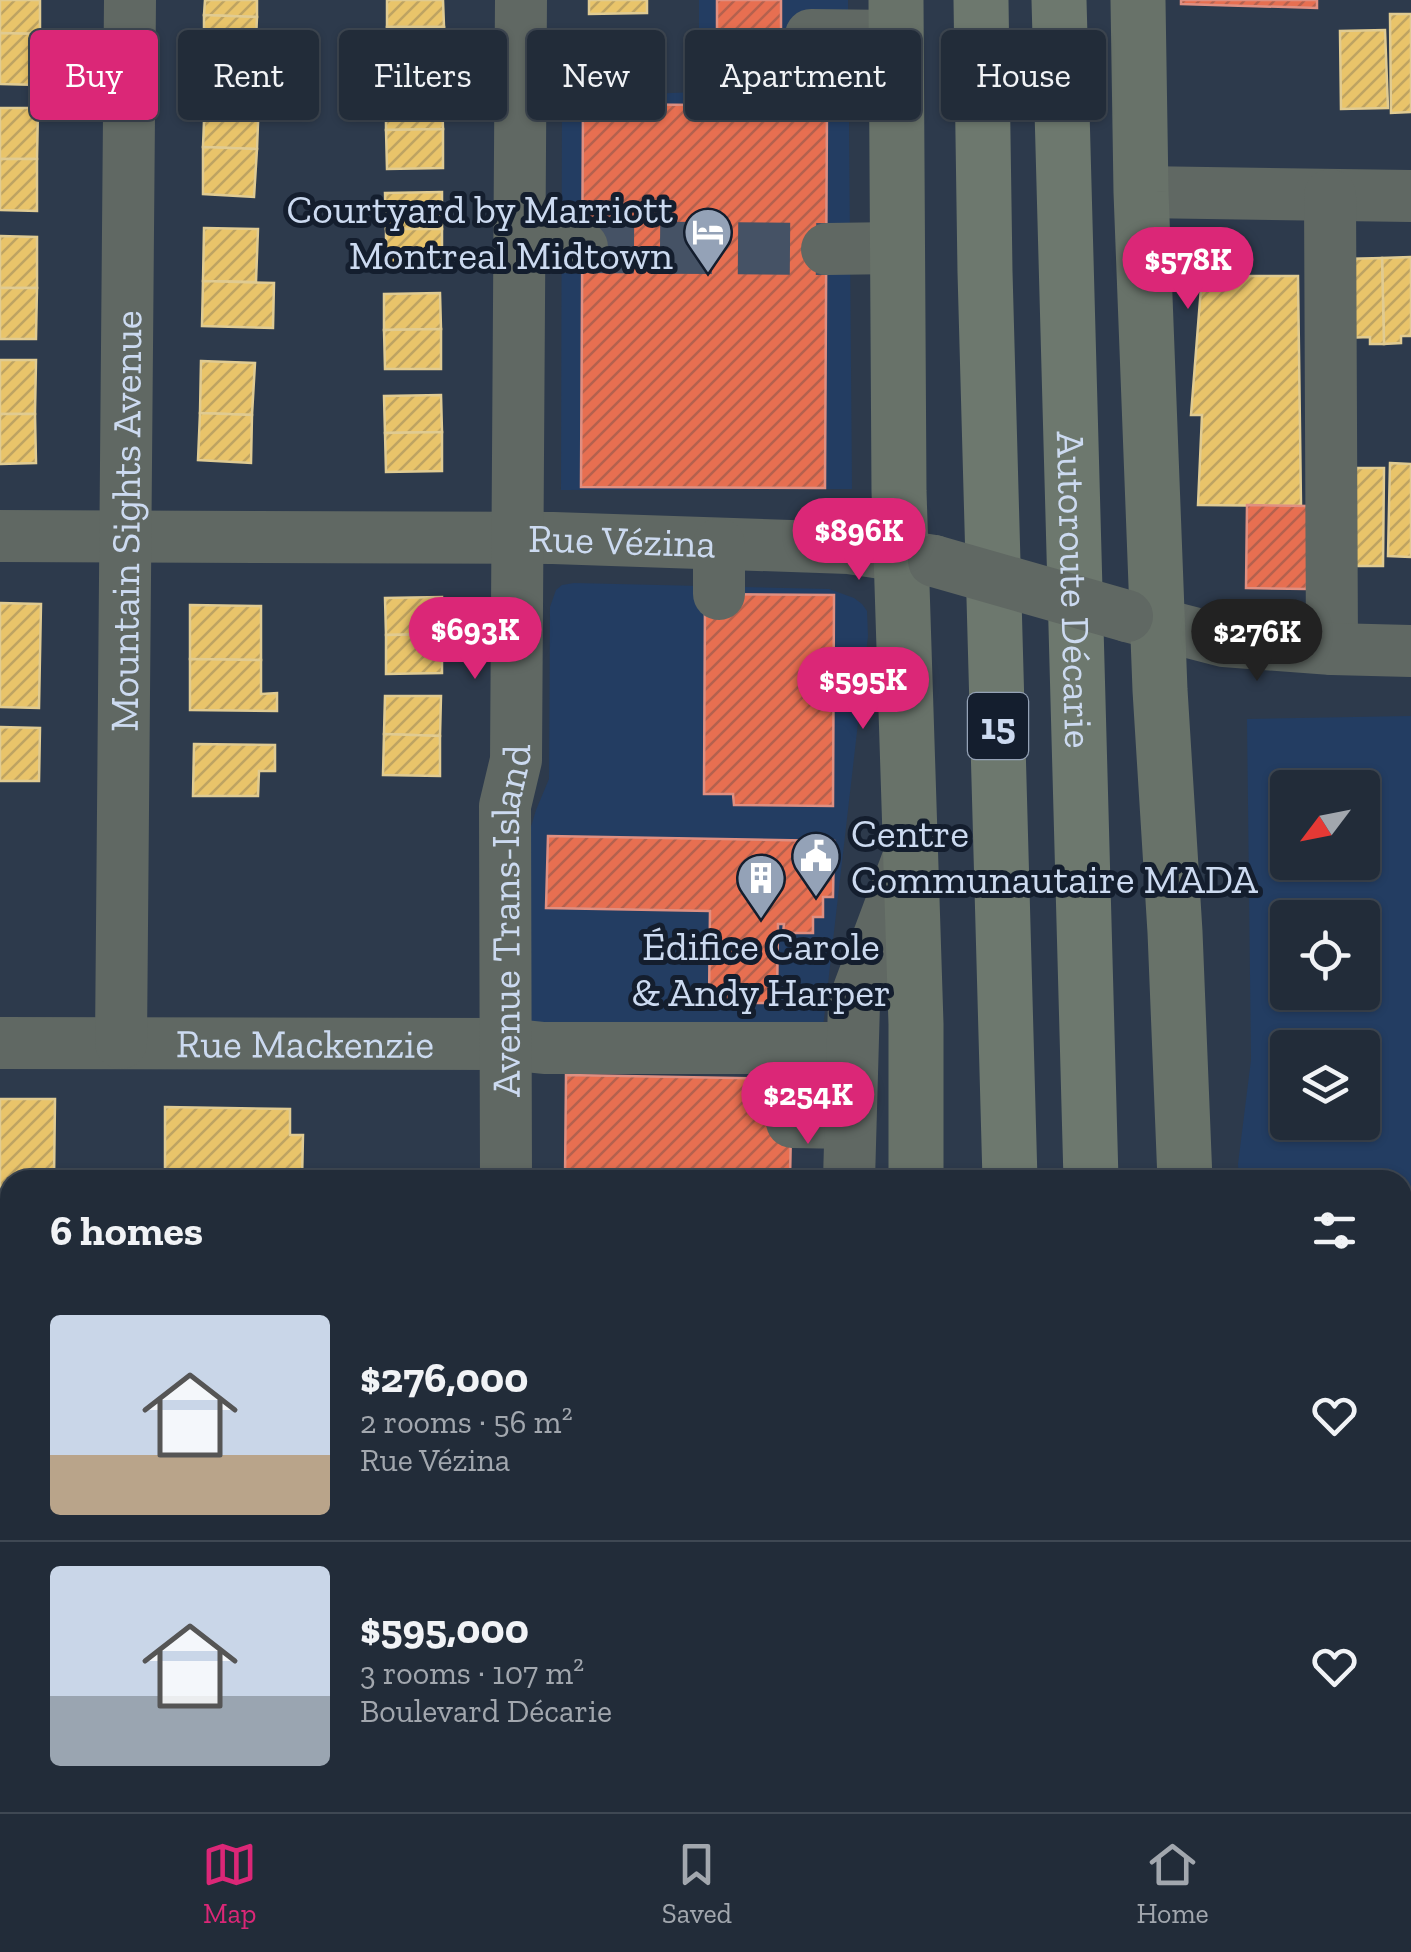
<!DOCTYPE html>
<meta charset="utf-8">
<style>
:root{--surface:#222c39;--page:#2e3844;--text:#f1f3f6;--muted:#a2a7ae;--line:#3f4853;--accent:#db2777}
body{margin:0;font-family:"Zilla Slab",serif;background:var(--page);color:var(--text);height:100vh;display:flex;flex-direction:column;font-size:38px;white-space:nowrap}
*{box-sizing:border-box;margin:0}
p{font-size:32px;color:var(--muted)}
.icon{flex:none;width:55px;height:55px;fill:none;stroke:currentColor;stroke-width:2;stroke-linecap:round;stroke-linejoin:round}
.map{position:relative;flex:1;overflow:hidden}
.details{position:absolute;left:0px;top:1170px;width:1412px;height:642px;display:flex;flex-direction:column;background:var(--surface);border-radius:30px 30px 0 0;box-shadow:0 2px 8px #0004,0 0 0 2px var(--line)}
.details>*{flex:none}
.top-card{position:absolute;left:30px;top:30px;width:1352px;height:90px;display:flex;gap:20px}
.needle{width:65px;rotate:238deg}
.controls{position:absolute;left:1270px;top:770px;display:grid;gap:20px}
.controls a{display:grid;place-items:center;width:110px;height:110px;border-radius:10px;background:var(--surface);box-shadow:0 2px 8px #0004,0 0 0 2px var(--line);font-size:50px}
.price{position:absolute;translate:-50% -85px;padding:0 22px;border-radius:35px;background:var(--accent);color:#fff;font-size:32px;line-height:65px;filter:drop-shadow(0 2px 5px #0008)}
.price::after{content:'';position:absolute;left:50%;top:60px;width:30px;height:22px;margin-left:-15px;background:inherit;clip-path:polygon(0 0,100% 0,50% 100%)}
.price.active{background:#222;color:#fff}
ul{padding:0;list-style:none}
li{display:flex;align-items:center;gap:30px;height:250px;padding:0 50px}
li+li{border-top:2px solid var(--line)}
li span{display:grid;place-items:center;flex:none;width:280px;height:200px;border-radius:10px;color:#555}
li>.icon{margin-inline-start:auto}
span .icon{width:120px;height:120px;fill:#fffc;stroke-width:1}
li b{font-size:42px}
h2{display:flex;justify-content:space-between;align-items:center;height:120px;padding:0 50px;font-size:42px}
.tag{padding:0 35px;border-radius:10px;background:var(--surface);box-shadow:0 2px 8px #0004,0 0 0 2px var(--line);font-size:35px;line-height:90px}
.tag.active{background:var(--accent);color:#fff}
.tabs{display:flex;justify-content:space-around;align-items:center;height:140px;border-top:2px solid var(--line);background:var(--surface);font-size:28px;color:var(--muted)}
.tabs a{display:grid;justify-items:center;gap:5px}
.tabs .active{color:var(--accent)}
.map>svg:first-child{display:block}
.built{fill:#233d62;fill-rule:evenodd}
.park{fill:url(#park-crowns)}
.homes{fill:url(#homes-hatch);stroke:#e0cb92;stroke-width:2.5}
.shops{fill:url(#shops-hatch);stroke:#df8f81;stroke-width:2.5}
.lines{fill:none;stroke-linecap:round;stroke-linejoin:round}
.minor-tunnel{stroke:#455265;stroke-width:52;stroke-dasharray:52 26;stroke-linecap:butt}
.major-tunnel{stroke:#455265;stroke-width:55;stroke-dasharray:55 28;stroke-linecap:butt}
.highway-tunnel{stroke:#455265;stroke-width:55;stroke-dasharray:55 28;stroke-linecap:butt}
.minor{stroke:#606863;stroke-width:52}
.major{stroke:#687269;stroke-width:55}
.highway{stroke:#6d786e;stroke-width:55}
.minor-bridge{stroke:#606863;stroke-width:52}
.labels{text-anchor:middle;stroke-width:10;stroke-linejoin:round;paint-order:stroke}
.shield{fill:#141e2e;stroke:#95a2b6;stroke-width:2.5}
.shield-label{font-size:38px;font-weight:bold;fill:#ccdaf0}
.poi-label{font-size:40px;fill:#ccdaf0;stroke:#141e2e;text-anchor:end}
.street-label{font-size:40px;fill:#ccdaf0;stroke:#141e2e}
</style>
<div class="map">
<svg width="1411" height="1812" viewBox="0 0 1411 1812">
<defs>
<pattern id="park-crowns" width="20" height="18" patternUnits="userSpaceOnUse" patternTransform="scale(2.5)"><rect width="20" height="18" fill="#78494d"/><path d="M2 6a3 3 0 1 1 6 0M12 15a3 3 0 1 1 6 0" fill="none" stroke="#8a6367"/></pattern>
<pattern id="homes-hatch" width="6" height="6" patternUnits="userSpaceOnUse" patternTransform="scale(2.5)"><rect width="6" height="6" fill="#e9c46a"/><path d="M-1 1l2-2M0 6l6-6M5 7l2-2" fill="none" stroke="#bea362"/></pattern>
<pattern id="shops-hatch" width="6" height="6" patternUnits="userSpaceOnUse" patternTransform="scale(2.5)"><rect width="6" height="6" fill="#e76f51"/><path d="M-1 1l2-2M0 6l6-6M5 7l2-2" fill="none" stroke="#b4614e"/></pattern>
</defs>
<rect width="100%" height="100%" fill="#2d3a4c"/>
<g class="built">
<polygon points="699,0 848,0 852,489 561,490 562,97 699,92"/>
<polygon points="574,583 829,589 854,598 862,604 867,611 868,636 822,1036 530,1034 523,853 536,810 549,779 550,607 556,590 562,585"/>
<path d="M1411 716V1780H1402V1180H1239L1238 1164 1251 1060 1247 719ZM1288 788H1362V862H1288ZM1288 918H1362V992H1288ZM1288 1048H1362V1122H1288Z"/>
</g>
<polygon class="park" points="0,1354 10,1355 10,1494 0,1494"/>
<g class="homes">
<polygon points="0,0 40,0 40,34 0,33"/>
<polygon points="205,0 257,0 257,17 204,15"/>
<polygon points="387,0 443,0 444,27 387,27"/>
<polygon points="589,0 647,0 647,13 589,14"/>
<polygon points="1390,14 1411,14 1411,112 1391,113"/>
<polygon points="204,15 257,17 255,63 203,61 203,46 196,46 196,31 204,31"/>
<polygon points="387,27 444,27 444,66 388,66"/>
<polygon points="1385,30 1388,108 1341,109 1340,31"/>
<polygon points="0,33 40,34 39,85 0,84"/>
<polygon points="442,92 443,129 386,130 386,93"/>
<polygon points="205,95 259,97 257,149 203,147"/>
<polygon points="0,108 38,108 37,159 0,159"/>
<polygon points="443,129 443,168 387,169 386,130"/>
<polygon points="203,147 257,149 254,197 203,194"/>
<polygon points="0,159 37,159 37,211 0,210"/>
<polygon points="442,192 442,229 386,229 385,193"/>
<polygon points="204,228 258,229 256,282 203,281"/>
<polygon points="386,229 442,229 442,268 386,269"/>
<polygon points="0,236 37,237 37,288 0,288"/>
<polygon points="1411,257 1411,336 1401,336 1401,343 1384,344 1382,258"/>
<polygon points="1382,258 1384,344 1370,344 1370,337 1343,338 1341,259"/>
<polygon points="1203,262 1218,262 1219,276 1298,276 1301,506 1198,505 1202,415 1191,415"/>
<polygon points="203,281 274,283 273,328 202,326"/>
<polygon points="0,288 37,288 36,339 0,339"/>
<polygon points="440,293 441,329 384,330 384,294"/>
<polygon points="441,329 441,369 385,369 384,330"/>
<polygon points="0,360 36,360 35,414 0,414"/>
<polygon points="201,361 255,363 252,415 200,413"/>
<polygon points="441,395 442,432 385,433 384,396"/>
<polygon points="200,413 252,415 251,463 198,460"/>
<polygon points="0,414 35,414 36,463 0,464"/>
<polygon points="442,432 442,471 386,472 385,433"/>
<polygon points="1390,463 1411,464 1411,557 1388,556"/>
<polygon points="1344,468 1384,468 1383,566 1342,566"/>
<polygon points="442,597 442,634 386,635 385,598"/>
<polygon points="0,603 41,604 39,708 0,707"/>
<polygon points="190,605 261,606 261,660 190,659"/>
<polygon points="442,634 442,673 386,674 386,635"/>
<polygon points="190,659 261,660 261,694 277,693 277,711 190,710"/>
<polygon points="385,696 441,696 440,736 384,734"/>
<polygon points="0,727 40,728 39,781 0,781"/>
<polygon points="384,734 440,736 440,776 383,775"/>
<polygon points="194,744 275,745 275,771 259,771 258,796 193,796"/>
<polygon points="0,1099 55,1099 54,1180 10,1180 10,1344 0,1344"/>
<polygon points="165,1107 290,1109 290,1135 303,1135 302,1180 165,1180"/>
<rect x="0" y="1564" width="10" height="191"/>
</g>
<g class="shops">
<rect x="717" y="0" width="64" height="57"/>
<polygon points="1181,0 1317,0 1317,8 1181,4"/>
<polygon points="583,104 827,106 825,488 581,487"/>
<polygon points="1247,505 1308,506 1307,589 1246,588"/>
<polygon points="705,594 834,595 833,806 734,805 733,794 704,794"/>
<polygon points="548,836 834,841 833,897 823,897 823,917 813,917 813,933 783,933 784,924 778,924 777,1003 709,1003 710,911 546,908"/>
<polygon points="566,1075 792,1079 790,1180 565,1180"/>
</g>
<g class="lines">
<polyline class="minor-tunnel" points="582,247 827,249"/>
<g class="major-tunnel">
<polyline points="1215,1802 1215,1812"/>
<polyline points="885,1812 885,1802"/>
</g>
<g class="highway-tunnel">
<polyline points="1024,1802 1024,1812"/>
<polyline points="1110,1802 1110,1812"/>
<polyline points="941,1812 942,1802"/>
</g>
<g class="minor">
<polyline points="811,35 895,36"/>
<polyline points="1141,192 1411,196"/>
<polyline points="1330,195 1332,649"/>
<polyline points="519,246 582,247"/>
<polyline points="827,249 896,248"/>
<path id="s1" d="M0 536 553 538 849 548 934 561"/>
<polyline points="719,594 719,544"/>
<polyline points="1127,616 1224,641 1332,649 1411,651"/>
<path id="s2" d="M0 1043 506 1044 544 1048H852"/>
<path id="s3" d="M121 1043 130 0"/>
<polyline points="792,1122 850,1123"/>
<path id="s4" d="M506 1180 505 806 516 760 521 0"/>
<polyline points="849,1180 854,1003 910,853"/>
<polyline points="0,1510 10,1510"/>
<polyline points="1402,1746 1411,1747"/>
</g>
<g class="major">
<polyline points="896,0 899,491 916,1024 916,1180"/>
<polyline points="1138,0 1141,192 1160,690 1175,932 1185,1180"/>
</g>
<g class="highway">
<polyline points="981,0 985,272 1010,1180"/>
<path id="s5" d="M1059 0 1091 1180"/>
</g>
<polyline class="minor-bridge" points="934,561 1127,616"/>
</g>
<defs>
<g id="hotel-pin" transform="scale(2.5)"><path d="M0 17L-7.5 6A9.5 9.5 0 1 1 7.5 6Z" fill="#94a2b7" stroke="#141e2e"/><path d="M-6-4.5h1.5V1H6V5H4.5V3h-9V5H-6ZM-4 0a1.8 1.8 0 1 1 3.6 0ZM.5 0V-2.5h3Q6-2.5 6 0Z" fill="#fff"/></g>
<g id="civic-pin" transform="scale(2.5)"><path d="M0 17L-7.5 6A9.5 9.5 0 1 1 7.5 6Z" fill="#94a2b7" stroke="#141e2e"/><path d="M-.6-6.5H3V-4.5H.6V-3L4-1V1h2V6H-6V1h2V-1L-.6-3ZM-1.2 2.5V6h2.4V2.5Z" fill="#fff"/></g>
<g id="building-pin" transform="scale(2.5)"><path d="M0 17L-7.5 6A9.5 9.5 0 1 1 7.5 6Z" fill="#94a2b7" stroke="#141e2e"/><path d="M-4-6H4V6H1V3H-1V6H-4ZM-2.5-4.3h1.7v1.8h-1.7ZM.8-4.3h1.7v1.8H.8ZM-2.5-1h1.7V.8h-1.7ZM.8-1h1.7V.8H.8Z" fill="#fff"/></g>
</defs>
<g fill-rule="evenodd">
<use href="#hotel-pin" x="708" y="232"/>
<use href="#civic-pin" x="816" y="856"/>
<use href="#building-pin" x="761" y="878"/>
</g>
<g class="labels">
<rect class="shield" x="968" y="693" width="60" height="66" rx="8"/>
<g class="shield-label">
<text x="998" y="739">15</text>
</g>
<g class="poi-label">
<text x="673" y="223">Courtyard by Marriott<tspan x="673" dy="46">Montreal Midtown</tspan></text>
<text x="851" y="847" text-anchor="start">Centre<tspan x="851" dy="46">Communautaire MADA</tspan></text>
<text x="761" y="960" text-anchor="middle">Édifice Carole<tspan x="761" dy="46">&amp; Andy Harper</tspan></text>
</g>
<g class="street-label">
<text dy="14" stroke="none"><textPath href="#s3" startOffset="522">Mountain Sights Avenue</textPath></text>
<text dy="14" stroke="none"><textPath href="#s1" startOffset="622">Rue Vézina</textPath></text>
<text dy="14" stroke="none"><textPath href="#s5" startOffset="590">Autoroute Décarie</textPath></text>
<text dy="14" stroke="none"><textPath href="#s4" startOffset="260">Avenue Trans-Island</textPath></text>
<text dy="14" stroke="none"><textPath href="#s2" startOffset="305">Rue Mackenzie</textPath></text>
</g>
</g>
</svg>
<div class="controls">
<a><svg class="needle" viewBox="-14 -14 28 28"><path d="M0-13l5 13h-10z" fill="#e53935"/><path d="M0 13l5-13h-10z" fill="#a2a7ae"/></svg></a>
<a><svg class="icon" aria-label="locate" viewBox="0 0 24 24"><circle cx="12" cy="12" r="6"/><path d="M12 2v4M12 18v4M2 12h4M18 12h4"/></svg></a>
<a><svg class="icon" aria-label="layers" viewBox="0 0 24 24"><path d="M12 4l9 5-9 5-9-5zM3 14l9 5 9-5"/></svg></a>
</div>
<b class="price" style="left:1188px;top:312px">$578K</b>
<b class="price" style="left:859px;top:583px">$896K</b>
<b class="price" style="left:475px;top:682px">$693K</b>
<b class="price active" style="left:1257px;top:684px">$276K</b>
<b class="price" style="left:863px;top:732px">$595K</b>
<b class="price" style="left:808px;top:1147px">$254K</b>
<div class="top-card">
<a class="tag active">Buy</a>
<a class="tag">Rent</a>
<a class="tag">Filters</a>
<a class="tag">New</a>
<a class="tag">Apartment</a>
<a class="tag">House</a>
</div>
<section class="details">
<h2>6 homes<svg class="icon" aria-label="filters" viewBox="0 0 24 24"><path d="M4 7h16M4 17h16"/><circle cx="9" cy="7" r="2"/><circle cx="15" cy="17" r="2"/></svg></h2>
<ul>
<li><span style="background:linear-gradient(#c9d6e8 70%,#b9a48a 0)"><svg class="icon" aria-label="home" viewBox="0 0 24 24"><path d="M3 11l9-7 9 7M6 9v11h12V9"/></svg></span><div><b>$276,000</b><p>2 rooms · 56 m²</p><p>Rue Vézina</p></div><svg class="icon" aria-label="heart" viewBox="0 0 24 24"><path d="M12 20l-8-8c-3-5 5-10 8-4 3-6 11-1 8 4z"/></svg></li>
<li><span style="background:linear-gradient(#c9d6e8 65%,#9aa5b1 0)"><svg class="icon" aria-label="home" viewBox="0 0 24 24"><path d="M3 11l9-7 9 7M6 9v11h12V9"/></svg></span><div><b>$595,000</b><p>3 rooms · 107 m²</p><p>Boulevard Décarie</p></div><svg class="icon" aria-label="heart" viewBox="0 0 24 24"><path d="M12 20l-8-8c-3-5 5-10 8-4 3-6 11-1 8 4z"/></svg></li>
</ul>
</section>
</div>
<nav class="tabs">
<a class="active"><svg class="icon" aria-label="map" viewBox="0 0 24 24"><path d="M3 6l6-2 6 2 6-2v14l-6 2-6-2-6 2zM9 4v14M15 6v14"/></svg>Map</a>
<a><svg class="icon" aria-label="saved" viewBox="0 0 24 24"><path d="M7 4h10v16l-5-4-5 4z"/></svg>Saved</a>
<a><svg class="icon" aria-label="home" viewBox="0 0 24 24"><path d="M3 11l9-7 9 7M6 9v11h12V9"/></svg>Home</a>
</nav>
